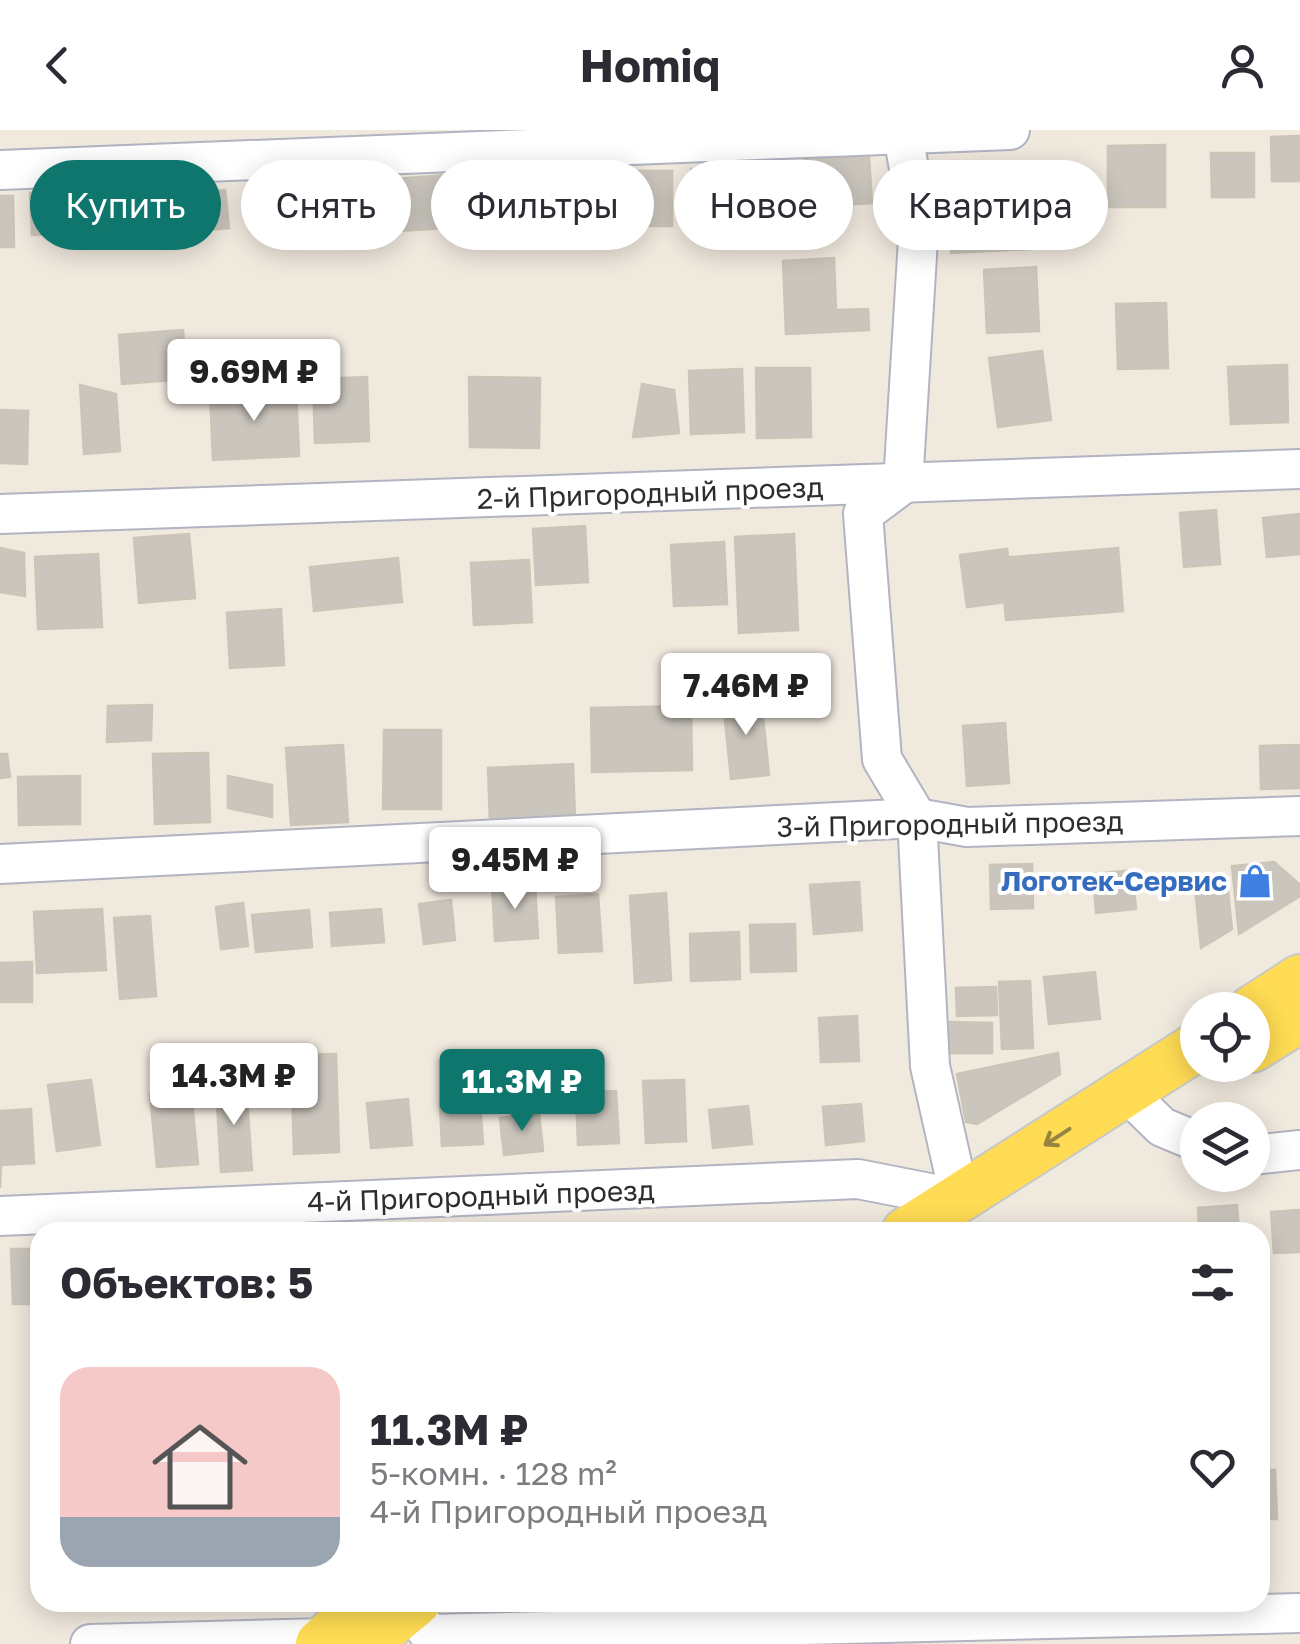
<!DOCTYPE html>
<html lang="ru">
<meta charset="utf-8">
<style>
:root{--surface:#fff;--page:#f2f2f3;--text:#2b2b33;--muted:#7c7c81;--line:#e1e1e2;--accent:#0f766e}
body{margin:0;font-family:"Golos Text",sans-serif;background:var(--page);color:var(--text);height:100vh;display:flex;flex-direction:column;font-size:38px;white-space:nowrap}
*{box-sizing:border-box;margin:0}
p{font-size:32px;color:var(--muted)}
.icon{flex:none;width:55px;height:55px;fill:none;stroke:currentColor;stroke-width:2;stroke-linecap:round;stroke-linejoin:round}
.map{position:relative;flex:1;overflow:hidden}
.drawer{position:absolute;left:30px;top:1092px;width:1240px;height:390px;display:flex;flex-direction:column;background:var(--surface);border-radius:30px;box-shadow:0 5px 25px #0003}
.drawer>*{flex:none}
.banner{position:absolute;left:30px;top:30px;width:1240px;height:90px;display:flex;gap:20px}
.controls{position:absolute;left:1180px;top:862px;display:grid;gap:20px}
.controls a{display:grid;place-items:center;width:90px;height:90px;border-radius:50%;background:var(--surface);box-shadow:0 5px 25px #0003;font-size:50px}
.price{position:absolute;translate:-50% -85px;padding:0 22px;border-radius:10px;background:#fff;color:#222;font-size:32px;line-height:65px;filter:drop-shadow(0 2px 5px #0008)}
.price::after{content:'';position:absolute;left:50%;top:60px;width:30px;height:22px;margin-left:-15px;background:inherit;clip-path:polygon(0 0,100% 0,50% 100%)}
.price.active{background:var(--accent);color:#fff}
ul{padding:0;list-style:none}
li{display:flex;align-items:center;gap:30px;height:250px;padding:0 30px}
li+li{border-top:2px solid var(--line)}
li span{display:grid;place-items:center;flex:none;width:280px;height:200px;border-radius:30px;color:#555}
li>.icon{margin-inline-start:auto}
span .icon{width:120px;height:120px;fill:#fffc;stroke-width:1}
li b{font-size:42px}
h2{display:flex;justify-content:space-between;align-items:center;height:120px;padding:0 30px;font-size:42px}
.pill{padding:0 35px;border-radius:45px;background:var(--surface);box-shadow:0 5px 25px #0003;font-size:35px;line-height:90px}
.pill.active{background:var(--accent);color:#fff}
header{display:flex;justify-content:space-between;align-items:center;height:130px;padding:0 30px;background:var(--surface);font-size:45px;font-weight:700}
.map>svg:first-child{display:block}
.building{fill:#cbc6bd;stroke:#ccc5b7;stroke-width:2.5}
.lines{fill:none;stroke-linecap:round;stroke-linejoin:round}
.minor-casing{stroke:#b2b4c2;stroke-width:42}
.major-casing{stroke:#c8c8c8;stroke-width:52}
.minor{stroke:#fff;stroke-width:38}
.major{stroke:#ffdc54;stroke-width:48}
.oneway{stroke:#968440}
.labels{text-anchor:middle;stroke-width:8;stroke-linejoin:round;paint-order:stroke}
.street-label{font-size:28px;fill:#2d2d2d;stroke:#fff}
.shop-label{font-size:28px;font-weight:bold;fill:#366cbe;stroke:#fff;text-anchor:end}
</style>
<header><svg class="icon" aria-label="back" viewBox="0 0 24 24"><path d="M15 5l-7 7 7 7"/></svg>Homiq<svg class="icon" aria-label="person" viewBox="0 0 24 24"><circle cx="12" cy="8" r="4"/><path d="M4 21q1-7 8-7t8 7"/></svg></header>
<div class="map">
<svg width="1300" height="1514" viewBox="0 0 1300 1514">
<rect width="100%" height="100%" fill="#f0e9de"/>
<g class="building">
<polygon points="1300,6 1300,51 1272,51 1271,7"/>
<polygon points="1165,15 1165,77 1108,77 1108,16"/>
<polygon points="1211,23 1254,23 1254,67 1212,67"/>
<polygon points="869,26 872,73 808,77 805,30"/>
<polygon points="748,37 749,84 693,86 691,39"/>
<rect x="629" y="41" width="43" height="55"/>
<polygon points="461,44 464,97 398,101 395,49"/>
<polygon points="598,45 601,87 553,91 550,50"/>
<polygon points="380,47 381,115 325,116 324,48"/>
<polygon points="1026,55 1029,119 951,123 948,59"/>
<polygon points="301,56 305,99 258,103 254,60"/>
<polygon points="225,60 229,98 181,102 178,64"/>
<polygon points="74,61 76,103 32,105 30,63"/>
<polygon points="157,63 158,93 109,95 108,65"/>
<polygon points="0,66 13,66 14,117 0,117"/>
<polygon points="834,128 836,180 868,179 869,200 786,204 783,131"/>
<polygon points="1036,137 1039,201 987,203 984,140"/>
<polygon points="1166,173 1168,238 1118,239 1116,174"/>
<polygon points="183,200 187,249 122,254 119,205"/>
<polygon points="1042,221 1051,290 998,297 989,228"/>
<polygon points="1287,235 1288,292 1231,294 1228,237"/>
<polygon points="756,238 810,238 811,307 757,308"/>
<polygon points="742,239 744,302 691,304 689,241"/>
<polygon points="367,247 369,311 315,313 313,249"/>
<polygon points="469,247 540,248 539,318 470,317"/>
<polygon points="642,254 674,260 679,303 633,307"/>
<polygon points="80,255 116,264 120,321 84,324"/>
<polygon points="296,258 299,326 213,330 210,262"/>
<polygon points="0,280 28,281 27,334 0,333"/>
<polygon points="1216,380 1220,434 1184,437 1180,383"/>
<polygon points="1300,384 1300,424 1267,427 1263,388"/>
<polygon points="585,396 588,452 536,455 533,399"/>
<polygon points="189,404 195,468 139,473 134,408"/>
<polygon points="794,404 798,500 739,503 735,407"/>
<polygon points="724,412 727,474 674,476 671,415"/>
<polygon points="0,418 24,423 25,466 0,462"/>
<polygon points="1118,418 1123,481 1006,490 1001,428"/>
<polygon points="1007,419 1014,471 967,477 960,425"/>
<polygon points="98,424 102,497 38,499 35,427"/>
<polygon points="398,428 402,472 314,481 310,437"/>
<polygon points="529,430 532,492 474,495 471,433"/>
<polygon points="281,479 284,535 230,538 227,483"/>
<polygon points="761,567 769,645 731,649 723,571"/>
<polygon points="152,575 151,610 107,612 108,576"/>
<polygon points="691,576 692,640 592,642 591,578"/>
<polygon points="1005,593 1009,653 967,656 963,596"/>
<polygon points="384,600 441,600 441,679 383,679"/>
<polygon points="343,615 348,692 291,695 286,618"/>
<polygon points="1300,615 1300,658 1261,659 1260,616"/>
<polygon points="208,623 210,692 155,694 153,624"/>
<polygon points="0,624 7,624 10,647 0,648"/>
<polygon points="573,634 575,689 490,693 488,638"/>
<polygon points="80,646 80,694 19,695 18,647"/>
<polygon points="228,646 272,655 272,687 228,678"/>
<polygon points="1274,732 1300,755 1300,766 1239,804 1232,736"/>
<polygon points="1032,734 1033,778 991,779 990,735"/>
<polygon points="1132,740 1136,779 1096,783 1093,744"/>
<polygon points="1194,747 1227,752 1232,799 1201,818"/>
<polygon points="859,752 862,800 814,804 810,755"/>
<polygon points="535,754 538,808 495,811 492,756"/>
<polygon points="666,763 671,850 635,853 630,766"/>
<polygon points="598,764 602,821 559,823 556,767"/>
<polygon points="451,770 455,810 424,814 419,774"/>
<polygon points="243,773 248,816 221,819 216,777"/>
<polygon points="102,779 106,840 37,843 34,782"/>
<polygon points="381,779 384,812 332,816 330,783"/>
<polygon points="309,780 312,817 256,822 252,785"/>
<polygon points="150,786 156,866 120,869 114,788"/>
<polygon points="795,794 796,841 751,842 750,795"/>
<polygon points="739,802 740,849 691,851 690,804"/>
<polygon points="32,832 32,872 0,872 0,833"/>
<polygon points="1095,842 1100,889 1049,894 1044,847"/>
<polygon points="1030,851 1033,918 1002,919 999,852"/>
<polygon points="996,857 997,885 957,886 956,858"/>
<polygon points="857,886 859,931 821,932 819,888"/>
<polygon points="950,892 992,893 992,923 950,923"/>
<polygon points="1058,923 1060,944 977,994 966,992 957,944"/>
<polygon points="336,924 339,1022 294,1024 291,925"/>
<polygon points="91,950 100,1015 57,1021 48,955"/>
<polygon points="684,950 686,1011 646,1013 643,951"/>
<polygon points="246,954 252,1040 221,1042 216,956"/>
<polygon points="191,960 198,1034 157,1037 150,964"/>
<polygon points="616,961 619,1013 578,1015 576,963"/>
<polygon points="408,969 412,1015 371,1018 367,973"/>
<polygon points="480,972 483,1014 442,1016 440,975"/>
<polygon points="861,974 864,1011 826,1015 823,977"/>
<polygon points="748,976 752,1014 713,1018 709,980"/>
<polygon points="31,979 34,1033 1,1035 0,1058 0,981"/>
<polygon points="539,983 543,1021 504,1025 500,988"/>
<polygon points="1237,1075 1239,1102 1199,1102 1198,1078"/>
<polygon points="1300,1080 1300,1122 1274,1123 1271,1082"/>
<polygon points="11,1119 40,1119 40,1174 13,1174"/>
<polygon points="1260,1340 1275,1340 1277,1389 1260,1389"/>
</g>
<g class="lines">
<g class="minor-casing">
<g id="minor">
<polyline points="0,40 1010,0"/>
<polyline points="0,384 1300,339"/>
<polyline points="0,734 917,688 967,697 1300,686"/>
<polyline points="1126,962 1162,997 1198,1012"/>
<polyline points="1252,1025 1300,1020"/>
<polyline points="0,1086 858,1049 960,1069 930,936 917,688 882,629 863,384 903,354 919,93 902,0"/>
<polyline points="410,1477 429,1504 1300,1483"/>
<polyline points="90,1514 326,1508"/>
</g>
</g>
<g class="major-casing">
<g id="major">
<polyline points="1252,880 1300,849"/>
<polyline points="1252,918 1300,888"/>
<polyline points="906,1102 1198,916"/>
<polyline points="320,1514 366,1472"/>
<polyline points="365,1514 416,1472"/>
</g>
</g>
<use href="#minor" class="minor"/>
<use href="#major" class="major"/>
</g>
<defs><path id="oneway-shaft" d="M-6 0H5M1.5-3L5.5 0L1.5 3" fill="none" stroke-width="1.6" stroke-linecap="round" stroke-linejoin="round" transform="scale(2.5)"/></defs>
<use class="oneway" href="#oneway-shaft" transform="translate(1057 1007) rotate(147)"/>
<defs>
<g id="shop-bare" transform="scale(2.7)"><path d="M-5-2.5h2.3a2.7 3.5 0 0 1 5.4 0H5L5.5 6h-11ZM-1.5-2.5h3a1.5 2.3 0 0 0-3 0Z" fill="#3f7fe0" stroke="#fff" stroke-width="2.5" paint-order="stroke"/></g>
</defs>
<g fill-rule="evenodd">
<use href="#shop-bare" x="1255" y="751"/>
</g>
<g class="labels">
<g class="street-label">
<text transform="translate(650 363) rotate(-2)" y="10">2-й Пригородный проезд</text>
<text transform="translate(950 694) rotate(-1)" y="10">3-й Пригородный проезд</text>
<text transform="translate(481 1066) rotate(-2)" y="10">4-й Пригородный проезд</text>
</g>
<g class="shop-label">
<text x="1227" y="761">Логотек-Сервис</text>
</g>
</g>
</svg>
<div class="controls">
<a><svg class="icon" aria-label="locate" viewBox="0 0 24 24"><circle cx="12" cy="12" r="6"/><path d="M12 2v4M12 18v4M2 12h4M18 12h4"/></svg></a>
<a><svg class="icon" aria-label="layers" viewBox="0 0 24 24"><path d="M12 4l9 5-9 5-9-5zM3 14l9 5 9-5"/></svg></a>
</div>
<b class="price" style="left:254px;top:294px">9.69M ₽</b>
<b class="price" style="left:746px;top:608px">7.46M ₽</b>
<b class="price" style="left:515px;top:782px">9.45M ₽</b>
<b class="price" style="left:234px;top:998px">14.3M ₽</b>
<b class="price active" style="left:522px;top:1004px">11.3M ₽</b>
<div class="banner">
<a class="pill active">Купить</a>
<a class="pill">Снять</a>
<a class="pill">Фильтры</a>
<a class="pill">Новое</a>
<a class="pill">Квартира</a>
</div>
<section class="drawer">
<h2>Объектов: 5<svg class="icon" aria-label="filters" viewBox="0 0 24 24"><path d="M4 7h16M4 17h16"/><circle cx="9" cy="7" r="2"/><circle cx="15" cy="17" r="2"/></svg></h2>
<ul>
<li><span style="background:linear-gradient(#f6c9c9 75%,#9aa5b1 0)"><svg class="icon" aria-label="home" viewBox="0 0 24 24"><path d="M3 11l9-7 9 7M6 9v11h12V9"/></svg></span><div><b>11.3M ₽</b><p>5-комн. · 128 m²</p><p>4-й Пригородный проезд</p></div><svg class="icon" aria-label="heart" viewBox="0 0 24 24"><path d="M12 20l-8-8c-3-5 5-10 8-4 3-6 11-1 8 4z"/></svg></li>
</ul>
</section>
</div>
